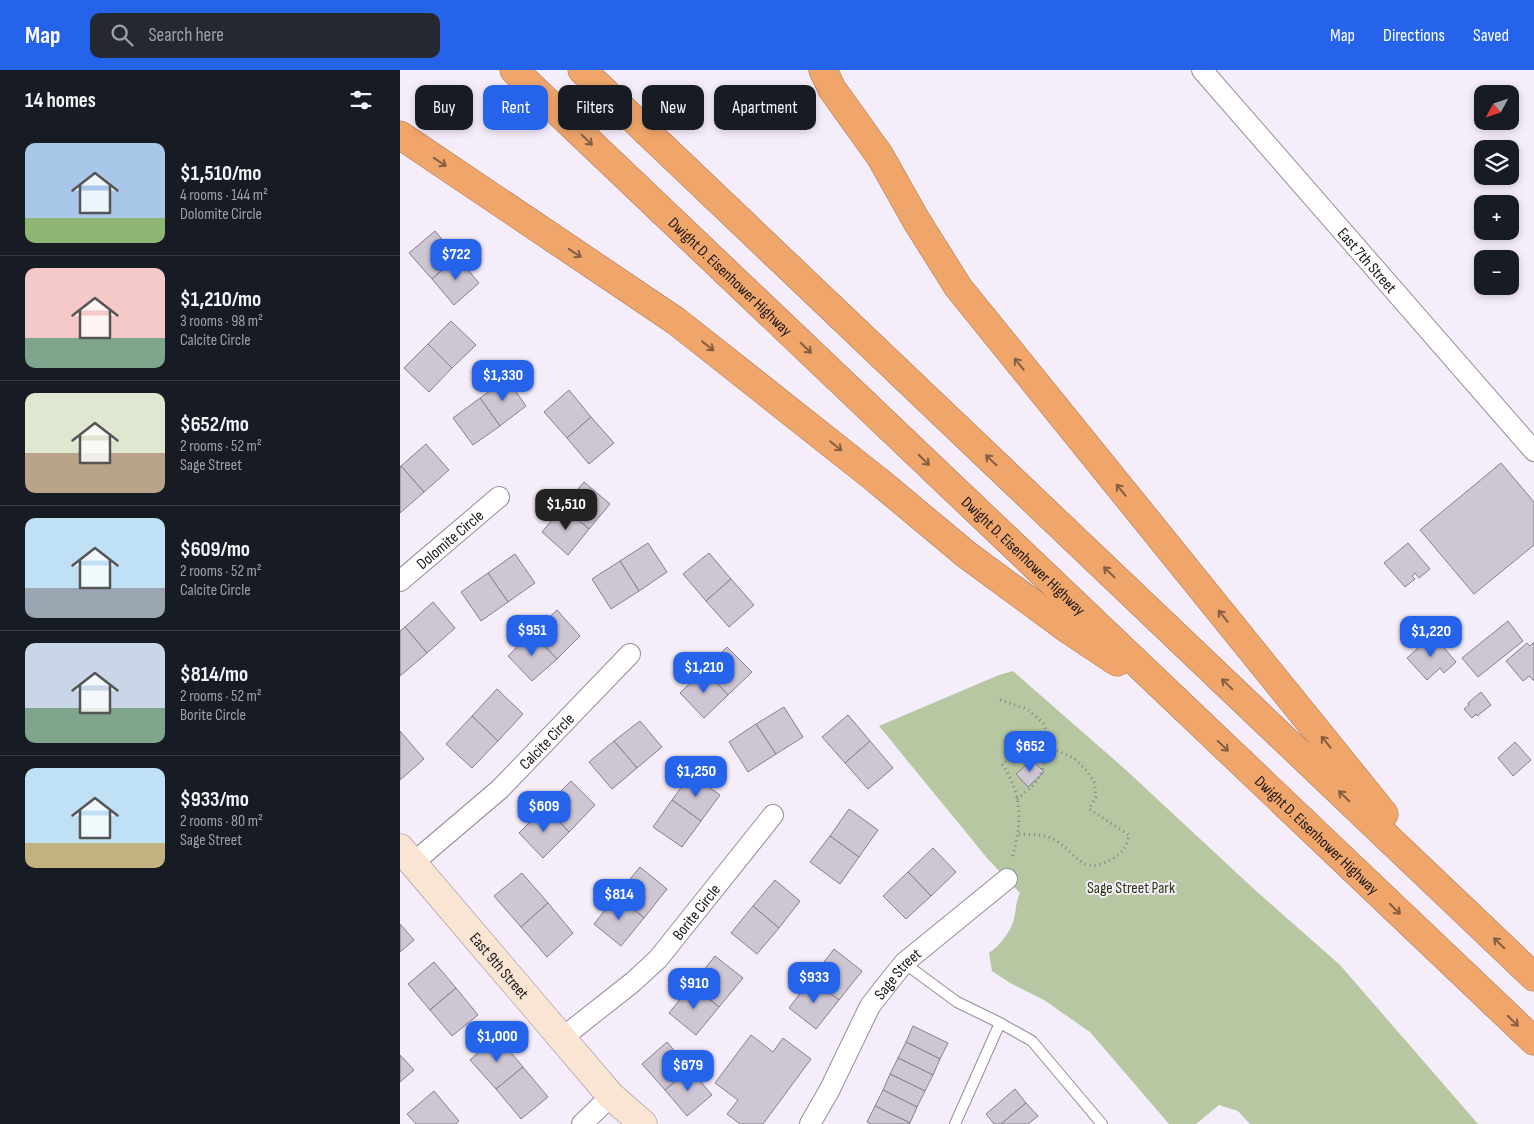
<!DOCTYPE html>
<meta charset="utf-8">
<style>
:root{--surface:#171b24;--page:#242831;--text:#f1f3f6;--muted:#9ea1a6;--line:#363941;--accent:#2563eb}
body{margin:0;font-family:"Sofia Sans Condensed",sans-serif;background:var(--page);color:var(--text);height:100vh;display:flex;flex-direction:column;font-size:19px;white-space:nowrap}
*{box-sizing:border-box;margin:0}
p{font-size:16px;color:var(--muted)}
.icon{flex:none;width:28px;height:28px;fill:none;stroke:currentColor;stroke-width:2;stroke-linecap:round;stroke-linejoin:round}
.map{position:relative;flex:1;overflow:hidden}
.panel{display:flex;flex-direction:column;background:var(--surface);width:400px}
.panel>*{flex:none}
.hud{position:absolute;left:15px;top:15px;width:475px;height:45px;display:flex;gap:10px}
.needle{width:32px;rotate:230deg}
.fabs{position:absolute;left:1074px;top:15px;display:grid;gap:10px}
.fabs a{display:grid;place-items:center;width:45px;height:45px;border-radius:10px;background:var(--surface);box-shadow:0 2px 8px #0003;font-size:25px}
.price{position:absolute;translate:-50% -42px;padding:0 11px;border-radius:10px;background:var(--accent);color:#fff;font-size:16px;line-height:32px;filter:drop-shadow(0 1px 2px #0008)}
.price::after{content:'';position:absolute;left:50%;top:30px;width:15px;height:11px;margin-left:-8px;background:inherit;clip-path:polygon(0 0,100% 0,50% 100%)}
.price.selected{background:#222;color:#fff}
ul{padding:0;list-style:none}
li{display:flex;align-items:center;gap:15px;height:125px;padding:0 25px}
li+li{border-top:1px solid var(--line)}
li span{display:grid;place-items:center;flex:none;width:140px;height:100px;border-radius:10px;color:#555}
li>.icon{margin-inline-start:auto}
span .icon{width:60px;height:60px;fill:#fffc;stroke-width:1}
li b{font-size:21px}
h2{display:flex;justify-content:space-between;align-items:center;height:60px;padding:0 25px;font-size:21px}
.tag{padding:0 18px;border-radius:10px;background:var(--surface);box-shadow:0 2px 8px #0003;font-size:18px;line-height:45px}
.tag.selected{background:var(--accent);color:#fff}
header{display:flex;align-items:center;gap:30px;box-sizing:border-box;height:70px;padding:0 25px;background:var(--accent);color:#fff}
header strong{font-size:24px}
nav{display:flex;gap:28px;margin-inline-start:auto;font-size:18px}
.search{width:350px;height:45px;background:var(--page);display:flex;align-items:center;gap:12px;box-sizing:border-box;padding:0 18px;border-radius:10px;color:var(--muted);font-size:19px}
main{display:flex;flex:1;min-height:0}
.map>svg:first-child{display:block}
.green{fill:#b6c7a1}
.building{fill:#cec6d3;stroke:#87808c}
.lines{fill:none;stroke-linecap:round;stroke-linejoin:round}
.lane-casing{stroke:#968e9b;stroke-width:12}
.street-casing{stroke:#968e9b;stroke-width:22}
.secondary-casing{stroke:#968e9b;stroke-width:29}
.highway-casing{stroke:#a5744f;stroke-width:29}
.path{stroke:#87818a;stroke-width:3;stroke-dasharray:1 4;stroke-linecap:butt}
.lane{stroke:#fff;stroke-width:10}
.street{stroke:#fff;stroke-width:20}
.secondary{stroke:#fae4d3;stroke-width:28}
.highway{stroke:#f0a66b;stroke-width:28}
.oneway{stroke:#855e43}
.labels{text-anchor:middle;stroke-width:4;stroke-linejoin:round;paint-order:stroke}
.street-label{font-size:16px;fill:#1a171b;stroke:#f5edfa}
.park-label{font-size:16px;fill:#2a3a11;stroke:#f5edfa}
</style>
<header>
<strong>Map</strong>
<div class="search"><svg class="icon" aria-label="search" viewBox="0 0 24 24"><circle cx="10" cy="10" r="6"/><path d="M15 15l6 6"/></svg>Search here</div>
<nav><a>Map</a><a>Directions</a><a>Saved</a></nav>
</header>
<main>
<section class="panel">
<h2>14 homes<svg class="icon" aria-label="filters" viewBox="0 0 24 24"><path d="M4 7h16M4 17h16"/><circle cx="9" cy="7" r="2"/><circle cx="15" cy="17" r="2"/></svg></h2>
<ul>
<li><span style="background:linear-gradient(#a9c7e8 75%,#8fb573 0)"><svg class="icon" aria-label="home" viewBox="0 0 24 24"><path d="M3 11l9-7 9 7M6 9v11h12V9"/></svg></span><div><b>$1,510/mo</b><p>4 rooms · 144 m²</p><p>Dolomite Circle</p></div></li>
<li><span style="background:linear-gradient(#f6c9c9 70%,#7fa58c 0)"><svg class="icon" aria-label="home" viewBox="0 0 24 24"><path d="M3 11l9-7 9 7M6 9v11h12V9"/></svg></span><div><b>$1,210/mo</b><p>3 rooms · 98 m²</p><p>Calcite Circle</p></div></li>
<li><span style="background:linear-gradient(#dfe7d0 60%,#b9a48a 0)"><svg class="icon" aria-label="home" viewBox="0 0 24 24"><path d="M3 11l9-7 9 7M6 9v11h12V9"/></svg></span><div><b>$652/mo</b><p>2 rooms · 52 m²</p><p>Sage Street</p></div></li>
<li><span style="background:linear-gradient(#bfe0f5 70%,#9aa5b1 0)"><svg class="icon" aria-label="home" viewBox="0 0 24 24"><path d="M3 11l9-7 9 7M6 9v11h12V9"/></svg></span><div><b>$609/mo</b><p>2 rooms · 52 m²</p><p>Calcite Circle</p></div></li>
<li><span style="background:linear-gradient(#c9d6e8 65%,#7fa58c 0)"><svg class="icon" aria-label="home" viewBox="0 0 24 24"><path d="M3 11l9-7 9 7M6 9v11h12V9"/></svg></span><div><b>$814/mo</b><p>2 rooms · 52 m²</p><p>Borite Circle</p></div></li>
<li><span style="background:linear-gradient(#bfe0f5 75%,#c2b280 0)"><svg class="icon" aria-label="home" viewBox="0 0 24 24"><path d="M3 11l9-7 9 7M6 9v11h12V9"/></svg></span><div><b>$933/mo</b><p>2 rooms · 80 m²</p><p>Sage Street</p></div></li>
</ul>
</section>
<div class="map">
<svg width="1134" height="1054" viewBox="0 0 1134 1054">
<rect width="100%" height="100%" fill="#f5edfa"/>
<path class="green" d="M613 601 726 700 855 820 940 895 1078 1054H850L838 1041 819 1035 796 1054H769L690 962 644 930 610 913 592 901 589 883C599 876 607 866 612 855 617 844 614 836 620 823L587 788 479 656 599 605Z"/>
<g class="building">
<polygon points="35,161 57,187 32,209 9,183"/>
<polygon points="57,187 79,213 54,235 32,209"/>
<polygon points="51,251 76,275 52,298 28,274"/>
<polygon points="28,274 52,298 29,322 4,298"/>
<polygon points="107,309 126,336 100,356 80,328"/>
<polygon points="169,320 191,347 167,368 144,342"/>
<polygon points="80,328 100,356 73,375 53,348"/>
<polygon points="191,347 214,373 189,394 167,368"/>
<polygon points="26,374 49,400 24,422 1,396"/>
<polygon points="1101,393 1134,432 1134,475 1074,524 1020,460"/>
<polygon points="1,396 24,422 0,443 0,397"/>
<polygon points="184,412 210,434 189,459 163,437"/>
<polygon points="163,437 189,459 168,485 142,462"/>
<polygon points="248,473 267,502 239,521 220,491"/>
<polygon points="1008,473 1030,499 1019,508 1015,503 1012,506 1015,509 1005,517 984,493"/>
<polygon points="309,483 331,509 306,531 283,504"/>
<polygon points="115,484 135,513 108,532 88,503"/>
<polygon points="220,491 239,521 211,539 192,509"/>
<polygon points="88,503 108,532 81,551 61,522"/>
<polygon points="331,509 354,535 329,557 306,531"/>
<polygon points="33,532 55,558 27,583 5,557"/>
<polygon points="157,540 180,566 157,589 132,563"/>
<polygon points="1108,551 1123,571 1078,607 1062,588"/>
<polygon points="5,557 27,583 0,606 0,561"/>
<polygon points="132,563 157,589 132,611 108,586"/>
<polygon points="1033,565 1056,592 1044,603 1040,598 1027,610 1007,588"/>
<polygon points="1134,572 1134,611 1129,606 1123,611 1106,591 1127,573 1130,576"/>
<polygon points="327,577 352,602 328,625 304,600"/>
<polygon points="304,600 328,625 304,648 280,623"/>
<polygon points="97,619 123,644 98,671 72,646"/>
<polygon points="1081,622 1091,635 1077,646 1076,644 1072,648 1064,639 1069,635 1068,633"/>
<polygon points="384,637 403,667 376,684 356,654"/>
<polygon points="448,645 470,671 445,693 422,667"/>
<polygon points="72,646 98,671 72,698 46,674"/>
<polygon points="240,651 262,677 237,698 214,671"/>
<polygon points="356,654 376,684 348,702 329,672"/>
<polygon points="0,661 24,689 0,710"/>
<polygon points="214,671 237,698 212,719 189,692"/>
<polygon points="470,671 493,698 468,719 445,693"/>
<polygon points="1115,672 1131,690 1113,706 1098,688"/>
<polygon points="632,690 644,702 628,717 616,704"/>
<polygon points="291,704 320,725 301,751 272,730"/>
<polygon points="171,711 195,735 169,762 145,737"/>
<polygon points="272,730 301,751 282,777 253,757"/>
<polygon points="145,737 169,762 143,788 119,763"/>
<polygon points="449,739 478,760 459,787 430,766"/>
<polygon points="430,766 459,787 440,814 410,792"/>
<polygon points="533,778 556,802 531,826 508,802"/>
<polygon points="240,797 267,819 244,848 217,825"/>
<polygon points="508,802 531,826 506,849 483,826"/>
<polygon points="122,803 148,833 121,857 94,826"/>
<polygon points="375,810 400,831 379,858 353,836"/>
<polygon points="217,825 244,848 221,876 194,854"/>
<polygon points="148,833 173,863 147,887 121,857"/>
<polygon points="353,836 379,858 357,884 331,863"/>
<polygon points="0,854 14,870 0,882"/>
<polygon points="434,879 462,901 439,930 411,909"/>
<polygon points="315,886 343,908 319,937 292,915"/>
<polygon points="34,892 56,918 30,940 8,914"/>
<polygon points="411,909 439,930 416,959 389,938"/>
<polygon points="292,915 319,937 296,965 269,943"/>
<polygon points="56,918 78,945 52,966 30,940"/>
<polygon points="513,956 548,973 540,989 506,972"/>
<polygon points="351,965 373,982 383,968 411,989 363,1054 340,1054 327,1044 338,1030 315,1013"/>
<polygon points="97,966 123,997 96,1019 70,990"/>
<polygon points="267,972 290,999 265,1020 242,994"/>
<polygon points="506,972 540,989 533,1005 498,988"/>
<polygon points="0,985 14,1000 0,1012"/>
<polygon points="498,988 533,1005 525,1021 490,1004"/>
<polygon points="123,997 148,1027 121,1049 96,1019"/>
<polygon points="290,999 312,1025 287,1046 265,1020"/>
<polygon points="490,1004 525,1021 517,1037 483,1020"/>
<polygon points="615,1019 626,1033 601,1054 594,1054 586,1044"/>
<polygon points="483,1020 517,1037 510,1053 475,1036"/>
<polygon points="34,1021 59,1051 56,1054 16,1054 7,1044"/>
<polygon points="626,1033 638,1046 628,1054 601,1054"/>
<polygon points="475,1036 510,1053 509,1054 471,1054 467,1052"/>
</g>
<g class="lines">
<g class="lane-casing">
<g id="lane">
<polyline points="504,893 557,932 600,953 632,971 702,1054"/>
<polyline points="555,1054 600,953"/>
</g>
</g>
<g class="street-casing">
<g id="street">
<path id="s1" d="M802 0 1134 381"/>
<path id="s2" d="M0 511 99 427"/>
<path id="s3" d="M13 793 100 719 230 584"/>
<path id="s4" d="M162 968 233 912 258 889 373 745"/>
<polyline points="182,1054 211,1026"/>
<path id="s5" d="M410 1054 430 1019 470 936 488 913 504 893 607 809"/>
</g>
</g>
<g class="secondary-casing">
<g id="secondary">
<path id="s6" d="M0 778 211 1026 243 1054"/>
</g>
</g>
<g class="highway-casing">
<g id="highway">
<path id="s7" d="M114 0 1134 971"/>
<polyline points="182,0 1134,907"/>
<polyline points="423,0 432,19 480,86 516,150 558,217 984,744"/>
<polyline points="0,65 276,251 477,410 567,485 669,560 717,592"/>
</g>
</g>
<g class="path">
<path d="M600 630 627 639 644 654 651 678 644 689 631 683 612 688 602 694C623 725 622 753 612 789"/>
<path d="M617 729C631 718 644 708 644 689"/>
<path d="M619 764C629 765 645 764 653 769 677 782 681 807 712 789 723 783 727 776 729 765L689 739 696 727 694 712 687 701 674 688 651 678"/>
</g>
<use href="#lane" class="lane"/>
<use href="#street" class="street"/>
<use href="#secondary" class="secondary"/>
<use href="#highway" class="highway"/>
</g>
<defs><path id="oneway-shaft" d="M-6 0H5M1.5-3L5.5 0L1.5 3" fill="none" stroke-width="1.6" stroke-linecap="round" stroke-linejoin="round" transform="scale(1.25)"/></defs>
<g class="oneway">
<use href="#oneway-shaft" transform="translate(187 70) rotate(44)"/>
<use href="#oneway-shaft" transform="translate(40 92) rotate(34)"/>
<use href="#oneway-shaft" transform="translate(175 183) rotate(34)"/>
<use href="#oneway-shaft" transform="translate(308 276) rotate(38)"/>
<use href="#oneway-shaft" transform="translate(406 278) rotate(44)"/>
<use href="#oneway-shaft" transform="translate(619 294) rotate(-129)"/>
<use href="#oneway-shaft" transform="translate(436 376) rotate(39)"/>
<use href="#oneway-shaft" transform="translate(524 390) rotate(44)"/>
<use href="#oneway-shaft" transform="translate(591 390) rotate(-136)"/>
<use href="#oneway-shaft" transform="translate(721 420) rotate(-129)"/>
<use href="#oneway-shaft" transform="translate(709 502) rotate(-136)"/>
<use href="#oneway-shaft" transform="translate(823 546) rotate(-129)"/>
<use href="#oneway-shaft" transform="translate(827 614) rotate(-136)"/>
<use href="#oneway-shaft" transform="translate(926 672) rotate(-129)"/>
<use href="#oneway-shaft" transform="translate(823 676) rotate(44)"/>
<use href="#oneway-shaft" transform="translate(944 726) rotate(-136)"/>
<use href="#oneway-shaft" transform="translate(995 839) rotate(44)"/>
<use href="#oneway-shaft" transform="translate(1099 873) rotate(-136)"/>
<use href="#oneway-shaft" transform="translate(1113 951) rotate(44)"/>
</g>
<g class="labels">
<g class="street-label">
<text dy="6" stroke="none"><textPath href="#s1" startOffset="252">East 7th Street</textPath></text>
<text dy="6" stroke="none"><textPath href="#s7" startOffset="299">Dwight D. Eisenhower Highway</textPath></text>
<text dy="6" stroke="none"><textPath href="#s2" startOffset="65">Dolomite Circle</textPath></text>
<text dy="6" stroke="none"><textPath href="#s7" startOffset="704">Dwight D. Eisenhower Highway</textPath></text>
<text dy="6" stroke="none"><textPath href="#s3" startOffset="181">Calcite Circle</textPath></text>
<text dy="6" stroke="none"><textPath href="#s7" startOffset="1109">Dwight D. Eisenhower Highway</textPath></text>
<text dy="6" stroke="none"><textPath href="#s4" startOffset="185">Borite Circle</textPath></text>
<text dy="6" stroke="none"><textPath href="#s6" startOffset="154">East 9th Street</textPath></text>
<text dy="6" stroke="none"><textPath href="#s5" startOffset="175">Sage Street</textPath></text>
</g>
<g class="park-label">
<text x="731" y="823">Sage Street Park</text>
</g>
</g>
</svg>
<div class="fabs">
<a><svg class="needle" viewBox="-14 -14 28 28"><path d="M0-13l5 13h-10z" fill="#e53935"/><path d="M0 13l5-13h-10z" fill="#9ea1a6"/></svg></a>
<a><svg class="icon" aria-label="layers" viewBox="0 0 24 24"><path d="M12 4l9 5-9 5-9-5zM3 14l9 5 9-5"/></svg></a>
<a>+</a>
<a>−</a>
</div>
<b class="price" style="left:56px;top:211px">$722</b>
<b class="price" style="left:103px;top:332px">$1,330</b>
<b class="price selected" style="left:166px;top:461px">$1,510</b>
<b class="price" style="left:132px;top:587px">$951</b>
<b class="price" style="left:1031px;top:588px">$1,220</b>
<b class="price" style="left:304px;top:624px">$1,210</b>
<b class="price" style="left:630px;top:703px">$652</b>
<b class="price" style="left:296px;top:728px">$1,250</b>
<b class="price" style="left:144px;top:763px">$609</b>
<b class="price" style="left:219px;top:851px">$814</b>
<b class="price" style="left:414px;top:934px">$933</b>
<b class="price" style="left:294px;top:940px">$910</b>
<b class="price" style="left:97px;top:993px">$1,000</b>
<b class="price" style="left:288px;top:1022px">$679</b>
<div class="hud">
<a class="tag">Buy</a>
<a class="tag selected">Rent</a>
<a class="tag">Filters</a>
<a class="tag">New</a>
<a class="tag">Apartment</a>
</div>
</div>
</main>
